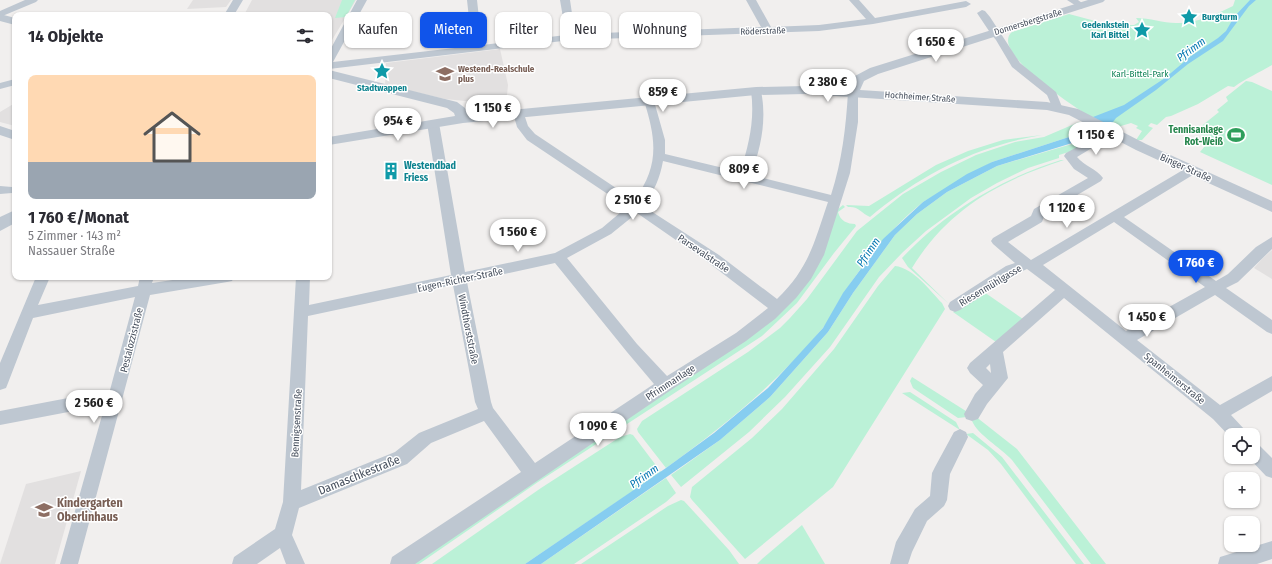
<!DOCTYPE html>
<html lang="de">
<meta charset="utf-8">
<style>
:root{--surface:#fff;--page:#f7f7f7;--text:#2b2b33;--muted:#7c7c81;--line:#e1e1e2;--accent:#1054ea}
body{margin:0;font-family:"Fira Sans Condensed",sans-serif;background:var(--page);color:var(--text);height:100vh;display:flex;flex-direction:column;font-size:15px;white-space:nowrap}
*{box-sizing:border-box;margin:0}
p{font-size:13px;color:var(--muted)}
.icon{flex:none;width:22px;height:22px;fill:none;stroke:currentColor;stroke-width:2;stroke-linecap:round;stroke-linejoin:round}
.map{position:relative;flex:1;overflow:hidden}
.panel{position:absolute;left:12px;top:12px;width:320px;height:268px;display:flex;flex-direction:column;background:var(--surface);border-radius:8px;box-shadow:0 1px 3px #0004}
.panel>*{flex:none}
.top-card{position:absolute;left:344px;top:12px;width:380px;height:36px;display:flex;gap:8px}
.fabs{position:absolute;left:1224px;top:428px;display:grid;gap:8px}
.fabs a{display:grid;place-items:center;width:36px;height:36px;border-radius:8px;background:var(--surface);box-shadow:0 1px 3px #0004;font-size:20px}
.price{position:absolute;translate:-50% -34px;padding:0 9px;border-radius:14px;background:#fff;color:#222;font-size:13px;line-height:26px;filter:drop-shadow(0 1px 2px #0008)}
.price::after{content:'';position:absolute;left:50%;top:24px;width:12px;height:9px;margin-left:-6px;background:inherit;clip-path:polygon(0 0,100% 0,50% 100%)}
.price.on{background:var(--accent);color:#fff}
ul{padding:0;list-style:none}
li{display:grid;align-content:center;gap:8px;height:212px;padding:0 16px}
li+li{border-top:1px solid var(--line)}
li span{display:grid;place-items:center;height:124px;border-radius:8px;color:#555}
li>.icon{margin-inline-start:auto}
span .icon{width:72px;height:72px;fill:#fffc;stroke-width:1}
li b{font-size:17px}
h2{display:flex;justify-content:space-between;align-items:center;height:48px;padding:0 16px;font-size:17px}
.tag{padding:0 14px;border-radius:8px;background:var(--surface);box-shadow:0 1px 3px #0004;font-size:14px;line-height:36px}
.tag.on{background:var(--accent);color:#fff}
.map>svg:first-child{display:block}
.education{fill:#e2e0e0}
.green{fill:#bbf1d7}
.water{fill:#86cdf0}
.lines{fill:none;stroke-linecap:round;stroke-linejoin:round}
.minor{fill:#bec7d1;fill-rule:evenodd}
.tertiary{fill:#bec7d1;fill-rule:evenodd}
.labels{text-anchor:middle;stroke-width:3;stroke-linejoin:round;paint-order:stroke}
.far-culture-label{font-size:9px;font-weight:bold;fill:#0d838f;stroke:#fff;text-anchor:start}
.far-street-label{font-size:9px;fill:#464f5d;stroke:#fff}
.far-education-label{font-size:9px;font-weight:bold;fill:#785e54;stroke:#fff;text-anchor:start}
.far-park-label{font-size:9px;fill:#128358;stroke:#fff}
.leisure-label{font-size:10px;font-weight:bold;fill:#27864d;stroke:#fff;text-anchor:end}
.culture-label{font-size:10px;font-weight:bold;fill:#0d838f;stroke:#fff;text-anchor:start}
.street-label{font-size:10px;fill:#464f5d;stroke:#fff}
.water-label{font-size:11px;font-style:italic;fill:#0578b1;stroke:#fff}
.near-street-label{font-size:12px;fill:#464f5d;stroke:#fff}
.near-education-label{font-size:12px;font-weight:bold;fill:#785e54;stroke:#fff;text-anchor:start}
</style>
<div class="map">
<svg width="1272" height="564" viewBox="0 0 1272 564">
<rect width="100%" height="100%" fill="#f1efee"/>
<g class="education">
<polygon points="193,0 231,0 226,7 187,9"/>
<polygon points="252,0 356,0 329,45 329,15 244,15"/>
<polygon points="500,49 508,85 506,105 445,99 385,85 386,63"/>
<polygon points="15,103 15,126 0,122 0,112"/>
<polygon points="1272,250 1272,279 1254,268 1262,259"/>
<polygon points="81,471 55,564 0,564 26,484"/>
</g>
<g class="green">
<polygon points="342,0 355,0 346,17 335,18"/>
<path d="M1235 0H1272V65C1259 73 1246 78 1234 87L1228 86 1198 104 1171 116 1166 117 1157 125 1151 123 1148 126 1153 128 1142 140H1136L1142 131 1136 128 1138 126 1131 123 1121 126 1116 131C1106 125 1095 121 1086 114 1072 105 989 51 1012 32L1069 14 1099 22H1109L1124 25H1134L1139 22 1136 18C1150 18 1163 23 1176 23 1195 24 1216 14 1233 6Z"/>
<path d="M845 75 856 78C848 89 837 87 825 86L821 79Z"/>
<polygon points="1246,81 1252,82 1272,91 1272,185 1200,152 1211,139 1194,132 1219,112 1217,110 1228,101 1226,97"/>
<polygon points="488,105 515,107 516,111 484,114"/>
<path d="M1079 122 1083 125 1072 136 992 162 923 202C891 228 867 258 844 293 836 304 831 319 822 329 777 383 723 427 666 468L638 432 637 429 642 421 748 352 780 328 790 318 807 299 857 231 903 194 941 172 976 155 1015 142 1044 137Z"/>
<path d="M1042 135C1028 138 1014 140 1000 145 952 159 908 185 870 217 861 213 859 206 848 207L846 205 869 206 936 165 968 151 1003 140Z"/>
<polygon points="1089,139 1093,139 1075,150 1059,155 1059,158 1028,168 997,183 971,198 926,231 903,252 879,277 830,347 785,397 749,432 681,487 671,475 720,440 770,397 828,332 853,293 895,235 917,214 947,192 997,166"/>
<path d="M1061 160H1064C999 181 948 209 912 268L949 304 908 267 902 258C944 213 1002 178 1061 160Z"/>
<path d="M843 205 845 207 838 212C840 221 848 224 855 224L856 226 834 253 797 303 762 336 538 482 419 564H408L771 320 838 209Z"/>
<path d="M895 266C914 268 930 291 942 303L945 309 833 487 745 559 692 500 690 497 692 487 752 438 782 409 834 349 878 286Z"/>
<polygon points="984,292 1023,319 996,342 953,312"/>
<polygon points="912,377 969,413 967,417 958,418 913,388 910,381"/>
<polygon points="910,392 956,422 960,430 902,393"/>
<path d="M975 416 1017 449 1106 564H1091L1012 460C1000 447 978 435 972 421Z"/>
<polygon points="973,433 1002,457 1084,564 1076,564 1001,464 988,450 966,434"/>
<polygon points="630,434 633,435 661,472 525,564 432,564 541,488 620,437"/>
<polygon points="666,478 676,493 666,502 574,564 541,564"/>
<polygon points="681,500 684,501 729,550 739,564 581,564 668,506"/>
<polygon points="802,525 825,564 757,564 762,559"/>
</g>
<polygon class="water" points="1250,0 1256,0 1249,6 1223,41 1188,64 1156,90 1116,118 1110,126 1111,128 1093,139 1082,140 997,166 947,192 917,214 895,235 853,293 828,332 770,397 720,440 541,564 525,564 666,468 714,433 768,388 823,328 843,293 883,239 923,202 967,174 992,162 1072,136 1074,134 1074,130 1093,117 1124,105 1165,78 1191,56 1218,38 1226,31 1234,17"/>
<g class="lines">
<g class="minor">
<polygon points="25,0 38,0 36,2 0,17 0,11"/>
<polygon points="233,0 243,0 234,15 224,15"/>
<polygon points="357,0 367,0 333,62 472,46 467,0 477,0 482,45 566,35 560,0 570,0 575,34 761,27 746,0 756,0 771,27 819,25 866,19 849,0 859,0 875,18 966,1 971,4 966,7 873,24 819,31 571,40 329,69 329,52"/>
<polygon points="1067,0 1078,0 1086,6 1081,9"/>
<polygon points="982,10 985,11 990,17 1020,63 1056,92 1062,107 1061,109 1053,109 1047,95 1012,67 996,40 991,34 977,13"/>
<polygon points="15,79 15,85 0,89 0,83"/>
<path d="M756 88 761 91C767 120 761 147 751 175L831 195C842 161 846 127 848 92L853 89 858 92V122L850 173 824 255 811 279 796 298 775 319 746 341 671 390 415 564H390L392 557 521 472 484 421 431 443 407 464 299 508 292 535 305 564H286L280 548 257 564H232L234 557 275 529 283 502 296 277H310L309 305 451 275 427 123 429 121H437L439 123 465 272 555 253 602 228 627 207 527 140 517 127 513 113 515 111H523L528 126 535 134 634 200C660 167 656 138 644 101L645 99 649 98 654 101 665 140V154L740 172C749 145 755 119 751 91ZM663 161 828 202C814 243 809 268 777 299L719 255 643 206C654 192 660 178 663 161ZM637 213 709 263 768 308 736 333 667 376 637 344 567 258 611 234ZM555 263 627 352 654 384 535 463 493 408 491 402 467 282ZM453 285 475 402 478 409 419 433 395 452 301 490 308 316Z"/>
<path d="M1111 129 1115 130 1117 132 1115 134 1077 157C1084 166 1097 169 1103 178L1101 181 1045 214 1042 222 1008 242 1031 260 1188 167H1196L1198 170 1196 173 1124 217 1216 281 1228 274 1256 247 1272 237V249L1238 282 1226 288 1272 320V334L1267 332 1215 295 1137 340 1220 405 1272 376V391L1231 415 1245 430 1247 435H1231V438L1213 419 1064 298 1003 352 1008 378 987 404 978 419 972 421 966 419 964 414 975 394 983 385 970 373 967 368 970 363 1055 290 1027 269 1016 274 960 310 955 312 950 310 948 306 950 302 1006 266 1015 263 993 244 991 241 993 238 1031 216 1034 209 1088 178 1074 169 1064 156 1066 153ZM1114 222 1205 287 1126 331 1043 265ZM990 364 991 373 986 368Z"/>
<polygon points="0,186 12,187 14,190 12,193 0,194"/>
<polygon points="36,277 50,277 38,305 138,286 140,277 154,277 152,283 193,277 234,277 232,281 227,282 150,295 78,564 60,564 105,405 0,425 0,411 110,390 135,297 33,318 8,383 6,388 0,390 0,363"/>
<polygon points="960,429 966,432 968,437 950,474 947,500 944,506 927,521 912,552 908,564 890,564 896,542 915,509 930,496 932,473 935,467 954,432"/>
<polygon points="1253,442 1259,445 1272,458 1272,478 1266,476 1248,457 1253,457"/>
<polygon points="1272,541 1272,559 1257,564 1218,564 1220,557"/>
</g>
<g class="tertiary">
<polygon points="1088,0 1105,0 1103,2 878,74 864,81 860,90 1047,102 1078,109 1146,144 1272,201 1272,212 1136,150 1069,115 1047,110 805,94 756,95 463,123 329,145 329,137 455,116 454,113 447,108 329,78 329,70 457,102 465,108 468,114 756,87 805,86 847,89 855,76 870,68"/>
<polygon points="0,14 15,18 15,25 0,21"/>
<polygon points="0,126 15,131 15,140 0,135"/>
<polygon points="15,210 15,223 0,231 0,217"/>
</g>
</g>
<defs>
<g id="sight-bare" transform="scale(1.38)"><path d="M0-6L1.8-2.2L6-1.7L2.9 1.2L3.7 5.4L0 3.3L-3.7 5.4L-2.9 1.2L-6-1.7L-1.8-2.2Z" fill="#0f9aa8" stroke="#fff" stroke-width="2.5" paint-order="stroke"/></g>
<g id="school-bare" transform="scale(1.38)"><path d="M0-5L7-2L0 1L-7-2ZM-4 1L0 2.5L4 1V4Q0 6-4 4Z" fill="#8d6e63" stroke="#fff" stroke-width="2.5" paint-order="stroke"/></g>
<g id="stadium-bare" transform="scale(1.38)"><path d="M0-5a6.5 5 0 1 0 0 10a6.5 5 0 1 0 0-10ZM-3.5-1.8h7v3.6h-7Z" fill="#2e9e5b" stroke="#fff" stroke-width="2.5" paint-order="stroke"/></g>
<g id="building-bare" transform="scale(1.38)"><path d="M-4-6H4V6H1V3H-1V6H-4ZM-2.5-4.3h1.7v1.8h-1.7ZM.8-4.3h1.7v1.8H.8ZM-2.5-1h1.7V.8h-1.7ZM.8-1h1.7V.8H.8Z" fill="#0f9aa8" stroke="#fff" stroke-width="2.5" paint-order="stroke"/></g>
</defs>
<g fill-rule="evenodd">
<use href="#sight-bare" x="1189" y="17"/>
<use href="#sight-bare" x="1142" y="30"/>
<use href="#sight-bare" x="382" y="71"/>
<use href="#school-bare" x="445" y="74"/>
<use href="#stadium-bare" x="1236" y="135"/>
<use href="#building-bare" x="391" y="171"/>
<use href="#school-bare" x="44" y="510"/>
</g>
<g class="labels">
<g class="far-culture-label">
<text x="1202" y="20">Burgturm</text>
<text x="1129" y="28" text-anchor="end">Gedenkstein<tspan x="1129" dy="10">Karl Bittel</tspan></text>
<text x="382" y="91" text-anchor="middle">Stadtwappen</text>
</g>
<g class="far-street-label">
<text transform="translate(1028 22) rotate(-17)" y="3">Donnersbergstraße</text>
<text transform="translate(763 31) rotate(-2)" y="3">Röderstraße</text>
<text transform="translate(920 97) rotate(4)" y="3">Hochheimer Straße</text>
</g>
<g class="far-education-label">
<text x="458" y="72">Westend-Realschule<tspan x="458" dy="10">plus</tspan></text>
</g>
<g class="far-park-label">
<text x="1140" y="77">Karl-Bittel-Park</text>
</g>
<g class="leisure-label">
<text x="1223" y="133">Tennisanlage<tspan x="1223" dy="12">Rot-Weiß</tspan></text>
</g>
<g class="culture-label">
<text x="404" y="169">Westendbad<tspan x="404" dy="12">Friess</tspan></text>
</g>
<g class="street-label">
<text transform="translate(1186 167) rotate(24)" y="4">Binger Straße</text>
<text transform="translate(704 253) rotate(34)" y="4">Parsevalstraße</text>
<text transform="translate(460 279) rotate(-12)" y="4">Eugen-Richter-Straße</text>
<text transform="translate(990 285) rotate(-31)" y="4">Riesenmühlgasse</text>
<text transform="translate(469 329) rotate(79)" y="4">Windthorststraße</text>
<text transform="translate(131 340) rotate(-76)" y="4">Pestalozzistraße</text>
<text transform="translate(1175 378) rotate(39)" y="4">Spanheimerstraße</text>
<text transform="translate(670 382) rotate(-33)" y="4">Pfrimmanlage</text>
<text transform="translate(296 423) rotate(-87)" y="4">Bennigsenstraße</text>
</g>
<g class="water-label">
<text transform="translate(1191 49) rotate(-36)" y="4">Pfrimm</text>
<text transform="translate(868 252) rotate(-56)" y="4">Pfrimm</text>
<text transform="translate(644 476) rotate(-35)" y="4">Pfrimm</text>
</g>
<g class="near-street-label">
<text transform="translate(359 475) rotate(-22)" y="4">Damaschkestraße</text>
</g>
<g class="near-education-label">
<text x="57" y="507">Kindergarten<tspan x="57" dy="14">Oberlinhaus</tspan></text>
</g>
</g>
</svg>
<div class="fabs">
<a><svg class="icon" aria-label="locate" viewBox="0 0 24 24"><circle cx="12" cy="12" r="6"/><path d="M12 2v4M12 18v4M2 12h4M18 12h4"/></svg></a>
<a>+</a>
<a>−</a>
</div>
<b class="price" style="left:936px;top:63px">1 650 €</b>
<b class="price" style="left:828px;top:103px">2 380 €</b>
<b class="price" style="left:663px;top:113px">859 €</b>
<b class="price" style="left:493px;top:129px">1 150 €</b>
<b class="price" style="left:398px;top:142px">954 €</b>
<b class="price" style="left:1096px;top:156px">1 150 €</b>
<b class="price" style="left:744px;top:190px">809 €</b>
<b class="price" style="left:633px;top:221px">2 510 €</b>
<b class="price" style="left:1067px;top:229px">1 120 €</b>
<b class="price" style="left:518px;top:253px">1 560 €</b>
<b class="price on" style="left:1196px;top:284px">1 760 €</b>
<b class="price" style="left:1147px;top:338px">1 450 €</b>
<b class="price" style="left:94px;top:424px">2 560 €</b>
<b class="price" style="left:598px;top:447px">1 090 €</b>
<div class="top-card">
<a class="tag">Kaufen</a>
<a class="tag on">Mieten</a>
<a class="tag">Filter</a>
<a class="tag">Neu</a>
<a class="tag">Wohnung</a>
</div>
<section class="panel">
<h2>14 Objekte<svg class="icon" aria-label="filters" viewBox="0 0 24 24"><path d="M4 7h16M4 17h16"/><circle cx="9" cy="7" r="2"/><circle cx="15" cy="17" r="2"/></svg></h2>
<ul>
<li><span style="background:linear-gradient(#ffd9b3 70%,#9aa5b1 0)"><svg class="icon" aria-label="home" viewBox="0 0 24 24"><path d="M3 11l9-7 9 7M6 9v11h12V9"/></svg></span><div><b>1 760 €/Monat</b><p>5 Zimmer · 143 m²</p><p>Nassauer Straße</p></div></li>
</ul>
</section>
</div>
